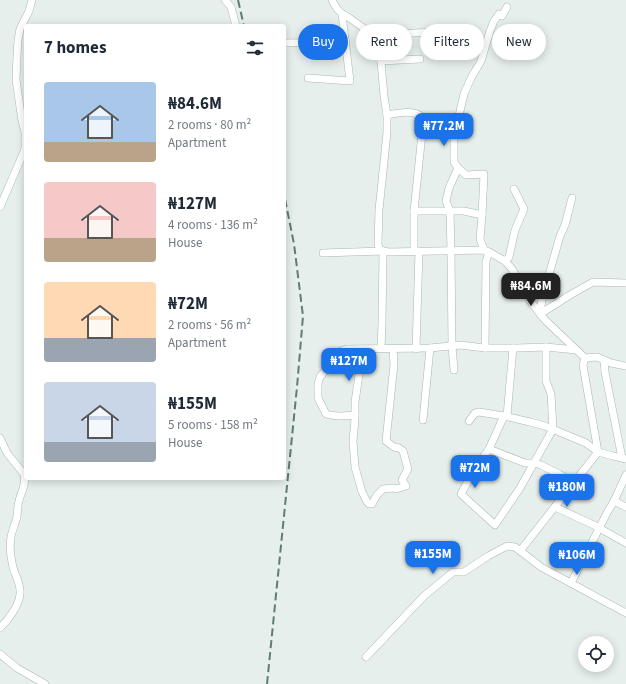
<!DOCTYPE html>
<meta charset="utf-8">
<style>
:root{--surface:#fff;--page:#f6f6f7;--text:#1f2937;--muted:#747a83;--accent:#1a73e8}
body{margin:0;font-family:"Source Sans 3",sans-serif;background:var(--page);color:var(--text);height:100vh;display:flex;flex-direction:column;font-size:15px;white-space:nowrap}
*{box-sizing:border-box;margin:0}
p{font-size:13px;color:var(--muted)}
.icon{flex:none;width:22px;height:22px;fill:none;stroke:currentColor;stroke-width:2;stroke-linecap:round;stroke-linejoin:round}
.map{position:relative;flex:1;overflow:hidden}
.sheet{position:absolute;left:24px;top:24px;width:262px;height:456px;display:flex;flex-direction:column;background:var(--surface);border-radius:4px;box-shadow:0 2px 10px #0003}
.sheet>*{flex:none}
.banner{position:absolute;left:298px;top:24px;width:268px;height:36px;display:flex;gap:8px}
.controls{position:absolute;left:578px;top:636px;display:grid;gap:8px}
.controls a{display:grid;place-items:center;width:36px;height:36px;border-radius:50%;background:var(--surface);box-shadow:0 2px 10px #0003;font-size:20px}
.price{position:absolute;translate:-50% -34px;padding:0 9px;border-radius:8px;background:var(--accent);color:#fff;font-size:13px;line-height:26px;filter:drop-shadow(0 1px 2px #0008)}
.price::after{content:'';position:absolute;left:50%;top:24px;width:12px;height:9px;margin-left:-6px;background:inherit;clip-path:polygon(0 0,100% 0,50% 100%)}
.price.on{background:#222;color:#fff}
ul{padding:0;list-style:none}
li{display:flex;align-items:center;gap:12px;height:100px;padding:0 20px}
li span{display:grid;place-items:center;flex:none;width:112px;height:80px;border-radius:4px;color:#555}
li>.icon{margin-inline-start:auto}
span .icon{width:48px;height:48px;fill:#fffc;stroke-width:1}
li b{font-size:17px}
h2{display:flex;justify-content:space-between;align-items:center;height:48px;padding:0 20px;font-size:17px}
.pill{padding:0 14px;border-radius:18px;background:var(--surface);box-shadow:0 2px 10px #0003;font-size:14px;line-height:36px}
.pill.on{background:var(--accent);color:#fff}
.map>svg:first-child{display:block}
.lines{fill:none;stroke-linecap:round;stroke-linejoin:round}
.street-casing{stroke:#a8b8b2;stroke-width:8}
.street{stroke:#fff;stroke-width:7}
.rail{stroke:#5f7d75;stroke-width:2;stroke-dasharray:8 4;stroke-linecap:butt}
</style>
<div class="map">
<svg width="626" height="684" viewBox="0 0 626 684">
<rect width="100%" height="100%" fill="#e6efeb"/>
<g class="lines">
<g class="street-casing">
<g id="street">
<polyline points="225,0 231,7 236,26"/>
<path d="M332 0C336 8 339 13 348 17L379 39 384 96 387 115V132L379 210 378 244 379 248 383 251 382 323 381 348"/>
<polyline points="375,35 435,32"/>
<polyline points="284,43 346,42"/>
<polyline points="381,61 420,59"/>
<polyline points="308,78 350,81 343,23 342,14"/>
<path d="M387 115C396 113 415 109 422 117L423 124 436 129 456 132"/>
<polyline points="26,151 25,149 25,132 22,121 16,80 17,56 18,40 20,29 29,11 32,0"/>
<polyline points="572,198 565,225 560,236 542,299 540,314 570,295 593,282 626,283"/>
<polyline points="0,207 25,149"/>
<polyline points="414,211 464,211 482,215"/>
<polyline points="484,250 480,239 482,215 484,174 466,175 458,168 454,162 454,137 464,94 471,78 481,61 490,31 494,21 499,14 502,16 507,7"/>
<polyline points="414,251 414,211 423,124"/>
<polyline points="323,253 383,251 389,252 484,250 489,252 505,261 512,269 531,302 545,320 585,358 597,357 611,363 626,366"/>
<polyline points="505,261 509,257 515,230 524,209 514,189"/>
<polyline points="485,348 486,261 489,252"/>
<path d="M360 349 359 375 355 402V419L353 441 355 467 362 492C365 496 365 501 369 504H372L377 495 383 489 393 488 396 489 406 486 402 480 408 469 403 451 399 448 394 447 386 441 394 364 393 349"/>
<polyline points="416,349 419,251"/>
<polyline points="604,360 605,372 622,458"/>
<polyline points="454,370 452,346 451,251 450,211 446,201 449,188 458,168"/>
<path d="M355 415C344 416 336 417 326 414L318 398V384L320 377 341 351 346 349 430 348 460 345 485 348H517L546 347 576 350"/>
<polyline points="504,416 489,449 525,463 534,463 541,465 559,474 574,483"/>
<polyline points="507,416 513,348"/>
<polyline points="423,420 430,348"/>
<polyline points="469,421 475,413 479,412 504,416 530,422 545,426 586,443 598,452 613,456 626,459"/>
<path d="M0 438 7 453 24 474C27 483 21 492 19 501 17 506 18 511 17 516 16 523 12 530 11 537 9 548 11 560 14 571 17 578 21 586 20 594 19 606 8 620 0 628"/>
<polyline points="489,449 475,468 461,494 495,525 520,488 553,429 551,394 546,381 546,347"/>
<polyline points="614,501 626,507"/>
<polyline points="555,507 600,528"/>
<polyline points="599,528 626,543"/>
<polyline points="520,551 598,452 583,365 585,358"/>
<polyline points="571,583 608,511 614,501 626,475"/>
<polyline points="0,654 17,668 45,684"/>
<polyline points="366,657 424,596 453,572 464,572 488,556 507,546 515,547 541,567 626,613"/>
</g>
</g>
<use href="#street" class="street"/>
<g class="rail">
<polyline points="238,0 244,26"/>
<polyline points="267,684 297,387 303,316 294,244 284,194"/>
</g>
</g>
</svg>
<div class="controls">
<a><svg class="icon" aria-label="locate" viewBox="0 0 24 24"><circle cx="12" cy="12" r="6"/><path d="M12 2v4M12 18v4M2 12h4M18 12h4"/></svg></a>
</div>
<b class="price" style="left:444px;top:147px">₦77.2M</b>
<b class="price on" style="left:531px;top:307px">₦84.6M</b>
<b class="price" style="left:349px;top:382px">₦127M</b>
<b class="price" style="left:475px;top:489px">₦72M</b>
<b class="price" style="left:567px;top:508px">₦180M</b>
<b class="price" style="left:433px;top:575px">₦155M</b>
<b class="price" style="left:577px;top:576px">₦106M</b>
<div class="banner">
<a class="pill on">Buy</a>
<a class="pill">Rent</a>
<a class="pill">Filters</a>
<a class="pill">New</a>
</div>
<section class="sheet">
<h2>7 homes<svg class="icon" aria-label="filters" viewBox="0 0 24 24"><path d="M4 7h16M4 17h16"/><circle cx="9" cy="7" r="2"/><circle cx="15" cy="17" r="2"/></svg></h2>
<ul>
<li><span style="background:linear-gradient(#a9c7e8 75%,#b9a48a 0)"><svg class="icon" aria-label="home" viewBox="0 0 24 24"><path d="M3 11l9-7 9 7M6 9v11h12V9"/></svg></span><div><b>₦84.6M</b><p>2 rooms · 80 m²</p><p>Apartment</p></div></li>
<li><span style="background:linear-gradient(#f6c9c9 70%,#b9a48a 0)"><svg class="icon" aria-label="home" viewBox="0 0 24 24"><path d="M3 11l9-7 9 7M6 9v11h12V9"/></svg></span><div><b>₦127M</b><p>4 rooms · 136 m²</p><p>House</p></div></li>
<li><span style="background:linear-gradient(#ffd9b3 70%,#9aa5b1 0)"><svg class="icon" aria-label="home" viewBox="0 0 24 24"><path d="M3 11l9-7 9 7M6 9v11h12V9"/></svg></span><div><b>₦72M</b><p>2 rooms · 56 m²</p><p>Apartment</p></div></li>
<li><span style="background:linear-gradient(#c9d6e8 75%,#9aa5b1 0)"><svg class="icon" aria-label="home" viewBox="0 0 24 24"><path d="M3 11l9-7 9 7M6 9v11h12V9"/></svg></span><div><b>₦155M</b><p>5 rooms · 158 m²</p><p>House</p></div></li>
</ul>
</section>
</div>
